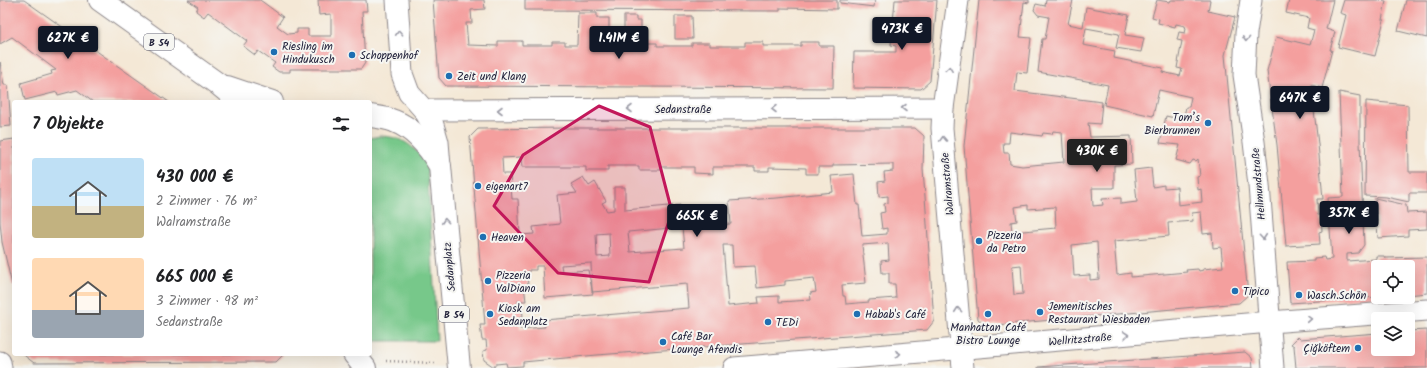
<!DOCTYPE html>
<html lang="de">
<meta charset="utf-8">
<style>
:root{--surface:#fff;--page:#f2f2f2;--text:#202124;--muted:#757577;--accent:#111827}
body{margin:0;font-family:Kalam,sans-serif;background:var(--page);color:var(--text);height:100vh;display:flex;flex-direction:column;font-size:15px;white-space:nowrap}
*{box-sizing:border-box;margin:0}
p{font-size:13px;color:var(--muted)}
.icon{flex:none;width:22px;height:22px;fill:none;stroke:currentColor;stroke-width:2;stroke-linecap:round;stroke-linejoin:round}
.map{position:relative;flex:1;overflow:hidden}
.panel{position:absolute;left:12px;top:100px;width:360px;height:256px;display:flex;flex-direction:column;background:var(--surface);border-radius:4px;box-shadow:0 4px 16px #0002}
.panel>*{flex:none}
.buttons{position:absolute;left:1371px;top:260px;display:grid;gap:8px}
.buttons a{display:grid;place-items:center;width:44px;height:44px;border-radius:4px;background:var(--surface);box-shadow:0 4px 16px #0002;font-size:20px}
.price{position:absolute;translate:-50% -34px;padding:0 9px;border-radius:4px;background:var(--accent);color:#fff;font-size:13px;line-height:26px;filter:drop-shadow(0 1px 2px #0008)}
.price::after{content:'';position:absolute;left:50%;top:24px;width:12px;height:9px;margin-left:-6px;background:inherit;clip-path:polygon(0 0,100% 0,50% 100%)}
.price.current{background:#222;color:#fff}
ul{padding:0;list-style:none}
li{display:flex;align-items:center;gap:12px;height:100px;padding:0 20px}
li span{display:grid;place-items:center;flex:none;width:112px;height:80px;border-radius:4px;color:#555}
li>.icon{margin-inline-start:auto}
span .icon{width:48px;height:48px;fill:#fffc;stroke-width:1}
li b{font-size:17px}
h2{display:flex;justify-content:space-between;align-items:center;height:48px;padding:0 20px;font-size:17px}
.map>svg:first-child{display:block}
.green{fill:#77c88a;stroke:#4c7562}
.building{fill:#f49f9e;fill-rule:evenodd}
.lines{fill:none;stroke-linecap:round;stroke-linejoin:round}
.street-casing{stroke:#8b8588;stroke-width:23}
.primary-casing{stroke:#8b8588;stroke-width:24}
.path{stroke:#8b8588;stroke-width:2.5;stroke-dasharray:1 3;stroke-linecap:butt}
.street{stroke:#fff;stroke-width:21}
.primary{stroke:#fff;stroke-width:22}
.oneway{stroke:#9c9ca7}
.marked{fill:#c2185b;fill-opacity:0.2;stroke:#c2185b;stroke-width:3;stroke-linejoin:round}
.poi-dot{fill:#1f6fb2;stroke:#f6f6f2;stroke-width:1.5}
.labels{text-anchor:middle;stroke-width:4;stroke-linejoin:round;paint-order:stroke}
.shield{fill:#f6f6f2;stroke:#626272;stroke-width:1}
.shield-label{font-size:10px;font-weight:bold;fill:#22223b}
.poi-label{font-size:11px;fill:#22223b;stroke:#f6f6f2;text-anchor:start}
.street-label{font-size:11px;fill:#22223b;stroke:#f6f6f2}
</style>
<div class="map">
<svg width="1427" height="368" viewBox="0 0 1427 368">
<rect width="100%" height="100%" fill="#f6f6f2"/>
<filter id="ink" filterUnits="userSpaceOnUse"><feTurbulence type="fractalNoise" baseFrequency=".025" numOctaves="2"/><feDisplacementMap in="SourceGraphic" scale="8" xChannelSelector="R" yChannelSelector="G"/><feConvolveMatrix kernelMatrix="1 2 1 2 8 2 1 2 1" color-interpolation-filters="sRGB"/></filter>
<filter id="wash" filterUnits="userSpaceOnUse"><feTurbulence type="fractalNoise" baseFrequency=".012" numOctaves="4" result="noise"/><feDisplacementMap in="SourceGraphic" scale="16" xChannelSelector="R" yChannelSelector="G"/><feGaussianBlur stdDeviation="0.9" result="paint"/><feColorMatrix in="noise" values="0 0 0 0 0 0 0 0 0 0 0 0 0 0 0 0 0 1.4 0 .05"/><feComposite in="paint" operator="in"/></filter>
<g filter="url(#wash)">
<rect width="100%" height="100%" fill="#f4e8d6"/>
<path class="green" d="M380 136C404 137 411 145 427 162L437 341H370V138Z"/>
<g id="blocks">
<g class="building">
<polygon points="0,0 24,0 169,102 93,102 77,90 58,95 57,92 25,100 21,83 52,74 51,71 56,70 12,37 0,44"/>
<polygon points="188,0 260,0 283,17 277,26 288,34 297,33 297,29 308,29 308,36 331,36 331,14 319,15 318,0 366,0 367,11 362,11 365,63 361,69 290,69 290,72 279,72 272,67 275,63 258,51 255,55 243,46 247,41 208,12 204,17 196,11 198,7"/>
<polygon points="433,0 484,0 485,9 471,10 472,23 466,23 468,45 498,46 498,41 522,41 522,45 552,45 552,42 565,42 565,45 577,45 578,13 597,13 597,18 609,18 609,43 612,43 612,46 640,46 640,43 657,43 657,46 692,46 692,43 710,43 710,46 745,46 745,42 763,42 763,46 801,46 801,42 819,42 819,46 834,46 833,88 446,86 439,78"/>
<polygon points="525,0 837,0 837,9 780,8 780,11 525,10"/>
<polygon points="840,0 875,0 874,7 840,3"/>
<polygon points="895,0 937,0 930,81 921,89 853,88 854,52 896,52 896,46 891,45"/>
<path d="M979 0H1029V3L1024 2 1020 37 1031 38 1027 73 1017 72 1015 91 1102 102 1100 124 1088 123 1090 137 1131 136 1132 164 1114 165V188H1092L1093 206 1103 205 1102 199 1121 198V204L1137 202 1134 170 1151 168 1153 187 1164 185V188L1177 187 1178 205 1202 202 1201 189 1198 190 1197 177 1200 176 1198 159 1196 161 1193 160 1190 164 1176 160 1180 145 1160 143 1166 116 1183 120 1186 107H1189L1191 97 1159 90 1153 116 1104 105 1108 85 1038 72 1042 39H1045L1049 17 1038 15 1034 10 1036 4 1045 6 1046 0H1073L1068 24 1083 27 1086 7 1129 15 1125 35 1144 38 1141 52 1116 48 1119 34 1086 28 1083 45 1115 51 1114 58 1163 68 1162 72 1180 76 1182 69 1177 68 1182 41 1177 40 1179 32 1185 33 1186 29 1185 26 1176 24 1175 27 1158 23 1159 19 1152 17 1157 0 1170 2 1171 0H1210L1208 11 1235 17 1225 55 1248 295 1239 303 986 326 978 319 964 146ZM1053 131 1062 132 1064 162 1022 166 1010 164 1009 153H1004L1003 143H1009L1010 132 1042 136 1043 133 1052 134ZM1028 205V209L1055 207 1056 228 1012 232 1011 222 1017 221 1015 207ZM1201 212 1203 234 1212 233 1213 248 1221 247 1223 267 1203 269V270L1199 271 1198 269 1186 270 1187 272 1131 277V273L1117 275 1114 241 1169 236 1168 223 1193 221 1192 213ZM1097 242 1099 279 1090 280V275L1074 276 1072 245ZM1021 265 1023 294 1014 295 1012 266Z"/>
<polygon points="1289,0 1333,0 1326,29 1335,32 1330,50 1332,50 1322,88 1311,85 1318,144 1323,199 1317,199 1318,215 1321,215 1322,231 1319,232 1320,244 1286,246 1277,145 1267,71 1276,37 1310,45 1314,30 1307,28 1309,18 1286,13"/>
<polygon points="1344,0 1380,0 1386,1 1382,20 1384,20 1375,56 1338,47 1346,15 1340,13"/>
<polygon points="1406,0 1427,0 1427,38 1398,31"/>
<polygon points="624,16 636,16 636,20 641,20 641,37 624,37"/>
<polygon points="675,16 692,16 693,39 675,39"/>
<polygon points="0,62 4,85 8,85 11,126 0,127"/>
<polygon points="1339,92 1360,96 1360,142 1364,245 1358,253 1347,254 1347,261 1376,259 1376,256 1384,256 1385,258 1427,257 1427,293 1408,295 1408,267 1378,267 1378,297 1290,303 1287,262 1314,261 1314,258 1324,257 1325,260 1332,259 1328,198 1343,197"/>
<polygon points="1366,101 1408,105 1409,172 1427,172 1427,193 1409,193 1409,202 1386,197 1365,196"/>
<path d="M571 128H915L924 136 923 169 934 321 927 330 597 355 523 362V366L507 367 506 363 496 364 494 367 484 360 483 351 487 350 486 340H482L480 325H485L470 137 478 129ZM521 157 522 167H586V171H608V166H639V170H661V167H694V173L713 174V167H755V171H769V167L806 168V174H818V167H833V165L893 164V171L884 172 885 181 878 182 879 197 888 196V203L884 204 885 212 880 213 882 229 887 228V234L862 236 859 205H857L854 174 831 176 833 192 777 198 729 201 731 224 682 227 684 248 630 252 628 232 682 227 680 205 625 210V187H614V210L607 211 602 203 606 201 595 182 589 186 583 177 571 184 577 193 557 195 560 224 533 227 534 234 520 235 518 199H512L510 174H503L502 158ZM609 233 610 256 597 257 596 234ZM888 243 889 260 881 261 882 273H889V284H895L896 298 869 300V302L846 304 845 296H843L842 285 866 283 862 245ZM723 245H732L733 267 755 266 757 288 785 285V281L814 278 816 292 810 293 811 300 779 302V296L758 297 759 303 728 306ZM591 263 592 292 687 284 689 308 544 320 545 327 520 329 519 318 523 317 522 306H518V301H526L524 286H528L527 273H529V270H536V266H543L545 298 593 294 588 270 562 272 561 265Z"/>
<polygon points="14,139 14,285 12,285 2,242 0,222 0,141"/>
<polygon points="1375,198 1406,205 1407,213 1427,212 1427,229 1408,230 1408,236 1378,238"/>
<polygon points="1427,330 1427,368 1296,368 1294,346 1291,344 1298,337 1300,339 1378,333 1378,349 1408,349 1408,331"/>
<polygon points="1245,352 1252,358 1253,368 1038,368 1038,367"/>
<polygon points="24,354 284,354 276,362 34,363 25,356"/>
</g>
</g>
</g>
<g filter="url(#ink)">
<use href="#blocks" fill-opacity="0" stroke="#8b8588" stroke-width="1"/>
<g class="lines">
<g class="street-casing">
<g id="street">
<polyline points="397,0 402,74 409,93 424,110 433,125 438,142 440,166"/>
<polyline points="958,0 943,108 942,128 963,368"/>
<polyline points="1251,0 1246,33 1244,75 1254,142 1259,185 1273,368"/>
<polyline points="424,110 943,108"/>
<polyline points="0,362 1,368"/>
<polyline points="734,368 1270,322 1427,310"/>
</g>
</g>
<g class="primary-casing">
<g id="primary">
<polyline points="100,0 218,84 240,102"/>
<polyline points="227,87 272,102"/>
<path d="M370 116C378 117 387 118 394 121 415 129 429 147 440 166L459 368"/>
<polyline points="354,354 365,368"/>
</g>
</g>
<polyline class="path" points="386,361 435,363"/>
<use href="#street" class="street"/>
<use href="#primary" class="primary"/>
</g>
<defs><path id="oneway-chevron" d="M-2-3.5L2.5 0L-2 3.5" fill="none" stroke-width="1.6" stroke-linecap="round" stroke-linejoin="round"/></defs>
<g class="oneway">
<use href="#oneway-chevron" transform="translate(399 33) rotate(-93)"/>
<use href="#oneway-chevron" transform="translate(1246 39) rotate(94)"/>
<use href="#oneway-chevron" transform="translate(949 69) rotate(-82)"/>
<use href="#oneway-chevron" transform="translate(904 108) rotate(180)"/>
<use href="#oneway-chevron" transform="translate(630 109) rotate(180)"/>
<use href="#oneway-chevron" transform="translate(774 109) rotate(180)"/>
<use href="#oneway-chevron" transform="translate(500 110) rotate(180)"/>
<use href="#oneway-chevron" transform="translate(943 139) rotate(-92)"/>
<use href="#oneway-chevron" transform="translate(445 221) rotate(-95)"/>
<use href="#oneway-chevron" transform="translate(1263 237) rotate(85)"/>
<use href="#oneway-chevron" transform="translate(958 310) rotate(-95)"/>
<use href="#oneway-chevron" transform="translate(1309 319) rotate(-4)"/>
<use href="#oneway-chevron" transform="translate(1126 335) rotate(-5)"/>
<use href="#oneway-chevron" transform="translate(898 354) rotate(-5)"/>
</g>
</g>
<path class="marked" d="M599 106 650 127 672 212 649 282 558 273 494 206 523 155Z"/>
<g class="poi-dot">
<circle cx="274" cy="52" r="4"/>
<circle cx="352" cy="55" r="4"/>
<circle cx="449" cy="76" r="4"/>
<circle cx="1208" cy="123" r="4"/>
<circle cx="478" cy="186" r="4"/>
<circle cx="483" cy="237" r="4"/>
<circle cx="979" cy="241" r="4"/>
<circle cx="488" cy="281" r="4"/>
<circle cx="1235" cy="291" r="4"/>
<circle cx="1299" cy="295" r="4"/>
<circle cx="1040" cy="312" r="4"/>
<circle cx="490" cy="314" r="4"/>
<circle cx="857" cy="314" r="4"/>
<circle cx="988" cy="314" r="4"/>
<circle cx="768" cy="322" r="4"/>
<circle cx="663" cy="342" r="4"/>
<circle cx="1358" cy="348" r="4"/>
</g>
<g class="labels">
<g class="shield">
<rect x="144" y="34" width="30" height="16" rx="3"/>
<rect x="439" y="306" width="30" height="16" rx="3"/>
</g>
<g class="shield-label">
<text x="159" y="46">B 54</text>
<text x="454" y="318">B 54</text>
</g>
<g class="poi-label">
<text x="282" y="50">Riesling im<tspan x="282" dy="13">Hindukusch</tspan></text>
<text x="360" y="59">Schoppenhof</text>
<text x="457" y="80">Zeit und Klang</text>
<text x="1200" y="121" text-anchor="end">Tom’s<tspan x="1200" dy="13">Bierbrunnen</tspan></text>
<text x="486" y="190">eigenart7</text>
<text x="987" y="239">Pizzeria<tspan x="987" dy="13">da Petro</tspan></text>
<text x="491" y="241">Heaven</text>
<text x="496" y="279">Pizzeria<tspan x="496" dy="13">ValDiano</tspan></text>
<text x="1243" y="295">Tipico</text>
<text x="1307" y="299">Wasch.Schön</text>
<text x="1048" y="310">Jemenitisches<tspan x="1048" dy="13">Restaurant Wiesbaden</tspan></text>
<text x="498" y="312">Kiosk am<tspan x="498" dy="13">Sedanplatz</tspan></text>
<text x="865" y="318">Habab's Café</text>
<text x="776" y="326">TEDi</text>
<text x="988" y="331" text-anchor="middle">Manhattan Café<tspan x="988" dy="13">Bistro Lounge</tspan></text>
<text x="671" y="340">Café Bar<tspan x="671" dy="13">Lounge Afendis</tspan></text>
<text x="1350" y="352" text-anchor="end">Çiğköftem</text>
</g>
<g class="street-label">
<text x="683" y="113">Sedanstraße</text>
<text transform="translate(947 184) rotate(-95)" y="4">Walramstraße</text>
<text transform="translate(1258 184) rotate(-95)" y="4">Hellmundstraße</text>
<text transform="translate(449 267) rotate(-95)" y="4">Sedanplatz</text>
<text transform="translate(1080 339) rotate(-5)" y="4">Wellritzstraße</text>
</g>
</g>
</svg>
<div class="buttons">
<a><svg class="icon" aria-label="locate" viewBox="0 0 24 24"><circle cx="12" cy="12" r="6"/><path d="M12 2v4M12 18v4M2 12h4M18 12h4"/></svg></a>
<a><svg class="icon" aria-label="layers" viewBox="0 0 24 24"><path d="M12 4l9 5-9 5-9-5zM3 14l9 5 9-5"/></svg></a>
</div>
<b class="price" style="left:902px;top:51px">473K €</b>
<b class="price" style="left:68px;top:60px">627K €</b>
<b class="price" style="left:619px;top:60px">1.41M €</b>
<b class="price" style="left:1300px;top:120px">647K €</b>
<b class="price current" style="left:1097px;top:173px">430K €</b>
<b class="price" style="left:1349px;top:235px">357K €</b>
<b class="price" style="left:697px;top:238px">665K €</b>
<section class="panel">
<h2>7 Objekte<svg class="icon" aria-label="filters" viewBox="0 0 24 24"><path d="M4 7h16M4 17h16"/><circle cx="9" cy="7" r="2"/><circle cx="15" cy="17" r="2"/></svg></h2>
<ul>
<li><span style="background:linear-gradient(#bfe0f5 60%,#c2b280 0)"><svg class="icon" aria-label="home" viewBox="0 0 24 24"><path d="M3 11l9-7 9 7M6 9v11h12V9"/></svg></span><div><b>430 000 €</b><p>2 Zimmer · 76 m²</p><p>Walramstraße</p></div></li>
<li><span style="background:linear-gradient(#ffd9b3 65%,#9aa5b1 0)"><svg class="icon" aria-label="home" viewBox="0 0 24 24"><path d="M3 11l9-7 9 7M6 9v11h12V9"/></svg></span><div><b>665 000 €</b><p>3 Zimmer · 98 m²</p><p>Sedanstraße</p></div></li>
</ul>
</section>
</div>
